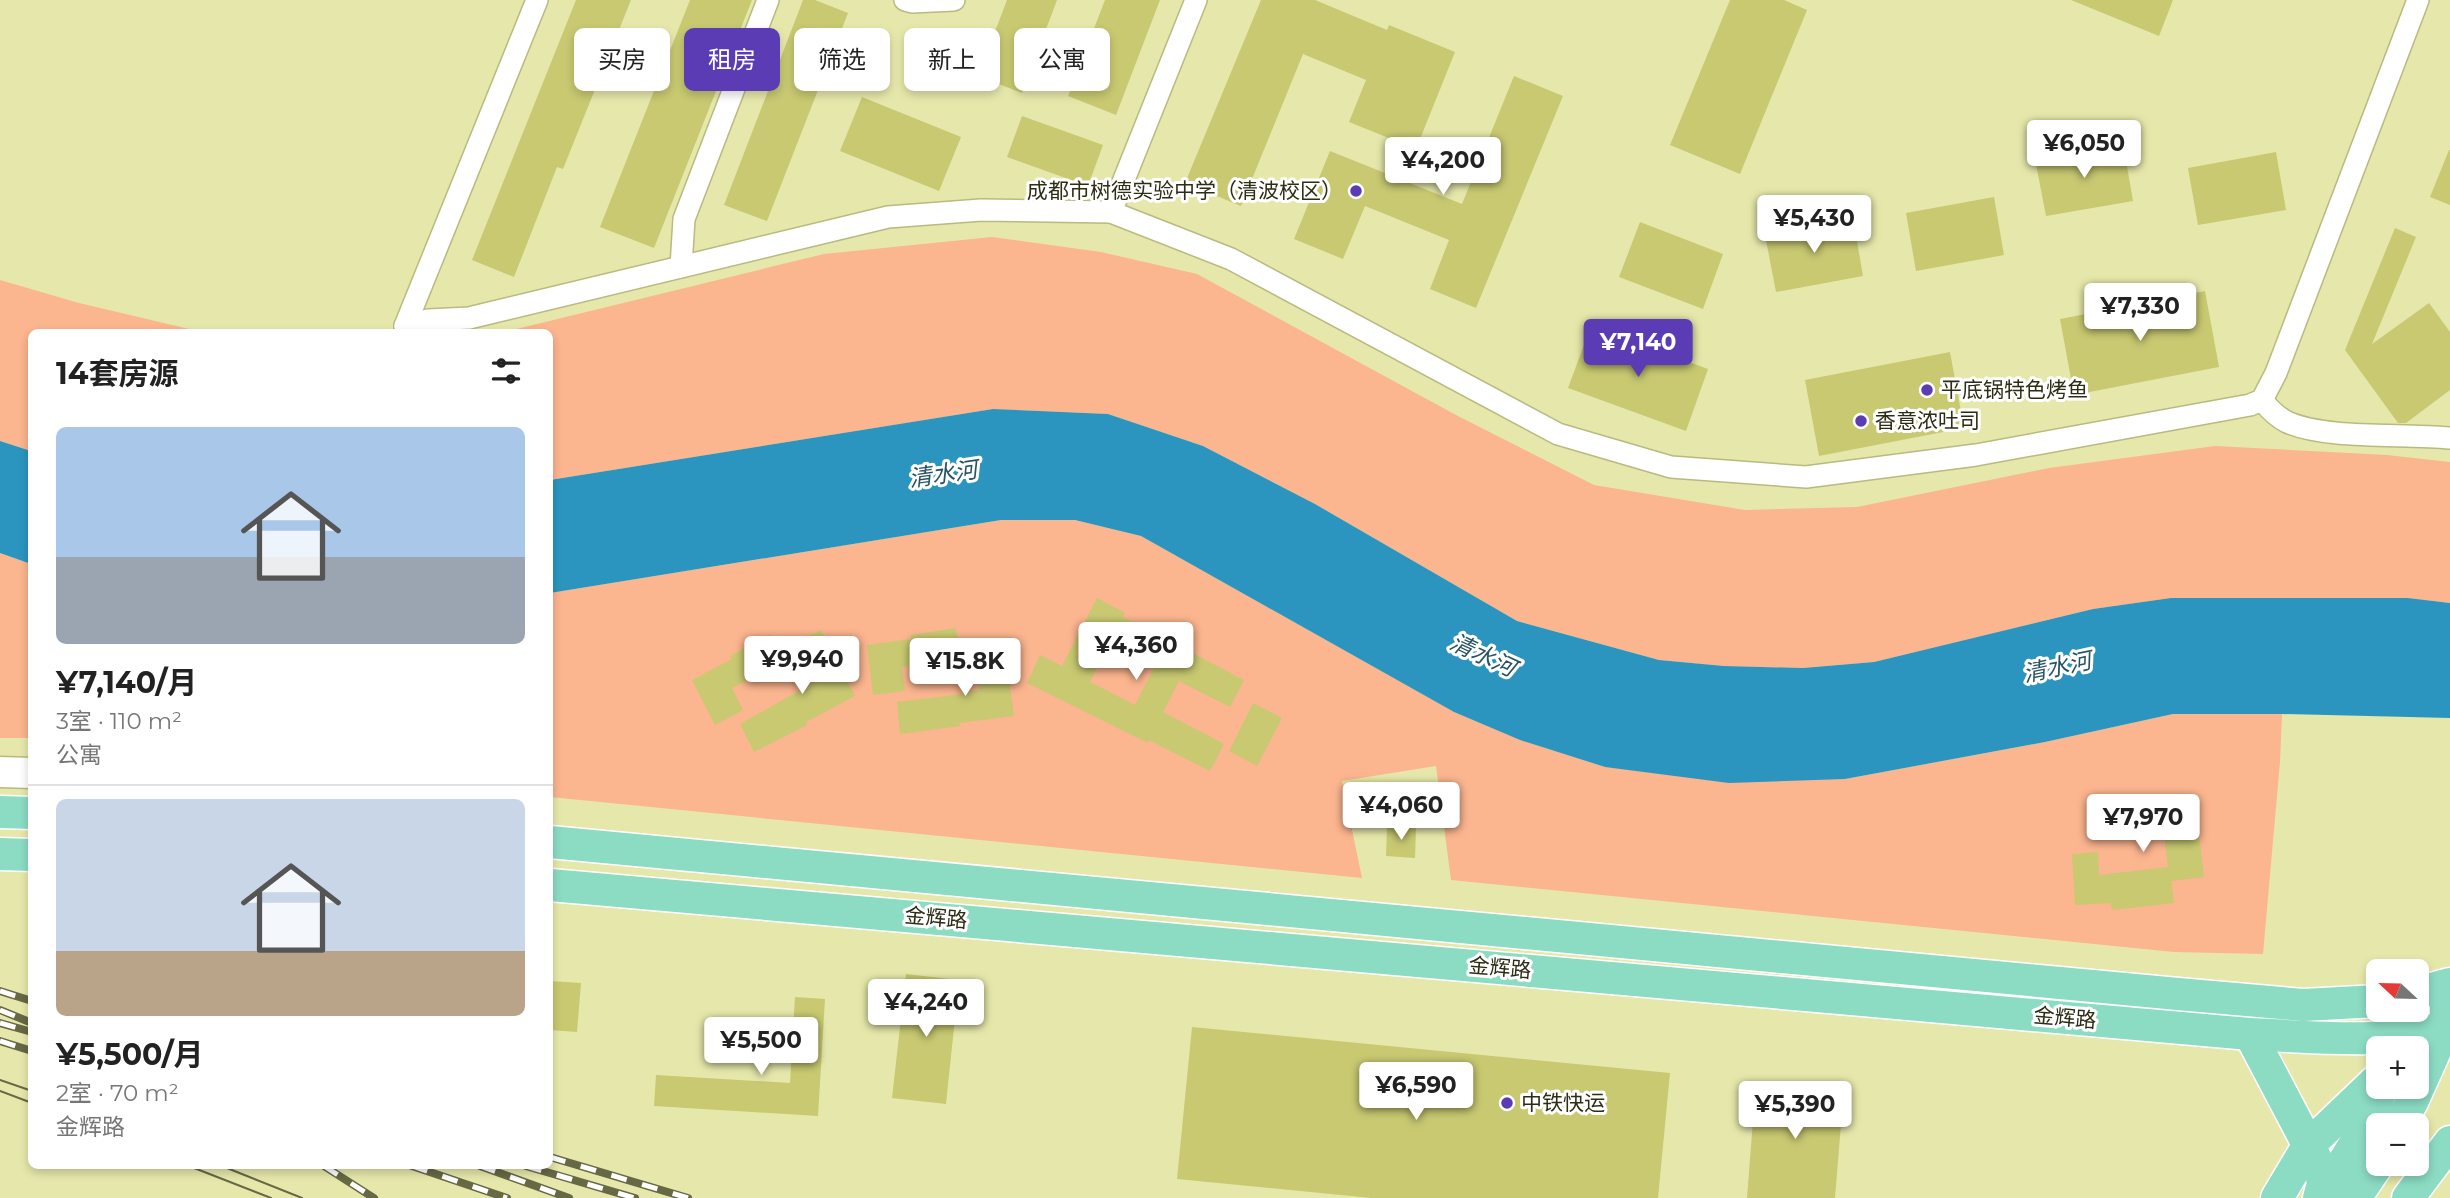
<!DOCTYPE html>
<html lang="zh">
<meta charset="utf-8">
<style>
:root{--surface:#fff;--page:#f2f2f2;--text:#222;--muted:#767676;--line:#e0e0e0;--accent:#5b3cb4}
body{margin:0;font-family:Montserrat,"Noto Sans SC",sans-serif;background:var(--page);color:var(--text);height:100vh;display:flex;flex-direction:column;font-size:26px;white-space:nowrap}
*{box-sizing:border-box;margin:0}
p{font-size:23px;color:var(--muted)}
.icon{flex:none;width:38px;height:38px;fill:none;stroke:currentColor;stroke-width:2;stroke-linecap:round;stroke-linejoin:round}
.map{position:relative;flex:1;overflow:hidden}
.drawer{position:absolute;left:28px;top:329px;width:525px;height:840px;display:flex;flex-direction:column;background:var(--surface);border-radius:10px;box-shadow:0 4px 10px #0003}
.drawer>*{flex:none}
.banner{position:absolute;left:574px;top:28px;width:665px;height:63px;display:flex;gap:14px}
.needle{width:46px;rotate:292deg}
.controls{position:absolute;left:2366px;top:959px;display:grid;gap:14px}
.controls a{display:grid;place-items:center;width:63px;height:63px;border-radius:10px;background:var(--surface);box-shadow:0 4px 10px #0003;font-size:35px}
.price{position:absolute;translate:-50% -60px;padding:0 16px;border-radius:7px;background:#fff;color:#222;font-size:23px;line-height:46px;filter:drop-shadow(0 2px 4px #0008)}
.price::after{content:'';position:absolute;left:50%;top:42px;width:21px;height:16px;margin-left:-10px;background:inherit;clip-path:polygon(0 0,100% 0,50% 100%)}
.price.selected{background:var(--accent);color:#fff}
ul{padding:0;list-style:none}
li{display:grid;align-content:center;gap:14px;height:371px;padding:0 28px}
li+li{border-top:2px solid var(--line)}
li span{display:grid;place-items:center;height:217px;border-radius:10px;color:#555}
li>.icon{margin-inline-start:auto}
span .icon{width:126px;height:126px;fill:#fffc;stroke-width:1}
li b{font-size:30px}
h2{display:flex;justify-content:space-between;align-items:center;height:84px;padding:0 28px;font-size:30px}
.chip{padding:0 24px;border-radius:10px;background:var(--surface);box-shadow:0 4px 10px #0003;font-size:24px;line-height:63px}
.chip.selected{background:var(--accent);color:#fff}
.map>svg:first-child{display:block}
.green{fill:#fbb58f}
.water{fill:#2b95bf}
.building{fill:#c8c971;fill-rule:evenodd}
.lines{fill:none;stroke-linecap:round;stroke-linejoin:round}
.minor-casing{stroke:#b8ba7f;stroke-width:24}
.secondary-casing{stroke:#b8ba7f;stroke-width:33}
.primary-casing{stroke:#fff;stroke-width:35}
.minor{stroke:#fff;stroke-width:21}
.secondary{stroke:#fff;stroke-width:30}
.primary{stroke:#8cdcc4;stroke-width:32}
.tram{stroke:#676844;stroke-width:2}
.rail-casing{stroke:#676844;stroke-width:8}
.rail{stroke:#fff;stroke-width:5;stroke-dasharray:16;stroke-linecap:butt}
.poi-dot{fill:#5b3cb4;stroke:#fff;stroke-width:2.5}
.labels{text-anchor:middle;stroke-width:6;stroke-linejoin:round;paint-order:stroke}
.poi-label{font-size:21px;fill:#2d2d15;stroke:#fff;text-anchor:start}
.street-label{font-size:21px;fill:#2d2d15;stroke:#fff}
.water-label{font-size:23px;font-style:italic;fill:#285365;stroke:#fff}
</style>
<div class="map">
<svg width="2450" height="1198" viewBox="0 0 2450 1198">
<rect width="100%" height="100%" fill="#e6e8ab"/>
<g class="green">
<polygon points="992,237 1101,252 1197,274 1456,415 1594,485 1745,510 1857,507 2049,468 2215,446 2387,455 2450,462 2450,603 2408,598 2171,598 2093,609 1874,662 1803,668 1724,666 1659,660 1517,621 1315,504 1203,446 1108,414 993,409 550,480 550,332 504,332 824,254"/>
<polygon points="0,280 79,303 202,332 32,332 31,451 0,441"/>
<polygon points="1001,520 1075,520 1141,536 1454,712 1520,740 1605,767 1845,779 2045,742 2173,714 2282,714 2280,762 2263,954 2174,952 1451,880 1436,766 1342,781 1362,878 550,797 550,593"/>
<polygon points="0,553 31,564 31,738 0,738"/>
</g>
<g class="water">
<polygon points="993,409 1108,414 1203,446 1315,504 1517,621 1659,660 1724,666 1803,668 1874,662 2093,609 2171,598 2408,598 2450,603 2450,718 2282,714 2173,714 2045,742 1845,779 1729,783 1605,767 1520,740 1454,712 1141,536 1075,520 1001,520 550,593 550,480"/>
<polygon points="0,441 31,451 31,564 0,553"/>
</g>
<g class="building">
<polygon points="576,0 631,0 563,169 557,167 514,277 472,260"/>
<polygon points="690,0 752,0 654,248 600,227"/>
<polygon points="803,0 815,0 848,13 767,221 724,205"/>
<polygon points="1007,0 1057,0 1022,93 978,76"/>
<polygon points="1105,0 1160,0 1116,115 1068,96"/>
<polygon points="1261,0 1315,0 1387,30 1389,25 1455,52 1416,149 1349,122 1366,80 1303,54 1241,206 1185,183"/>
<polygon points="1730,0 1784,0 1807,10 1740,174 1670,145"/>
<polygon points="2071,0 2173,0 2159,36"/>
<polygon points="1514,76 1563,96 1476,308 1430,289 1449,240 1365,206 1343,259 1294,239 1330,151 1462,204"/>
<polygon points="862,97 961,137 939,191 840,151"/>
<polygon points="1022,116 1103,145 1088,186 1007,157"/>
<polygon points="2123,143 2133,201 2046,216 2035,159"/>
<polygon points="2449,150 2450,150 2450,205 2430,197"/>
<polygon points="2276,152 2286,210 2198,225 2188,168"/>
<polygon points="1994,197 2004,255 1916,271 1906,213"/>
<polygon points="1853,218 1863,276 1776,292 1765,235"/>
<polygon points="1640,222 1723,254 1703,309 1619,277"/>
<polygon points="2395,228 2416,237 2372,344 2429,303 2450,332 2450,390 2406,423 2398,423 2345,350"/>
<polygon points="2205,291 2219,367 2074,395 2060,319"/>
<polygon points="1591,326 1708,369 1686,431 1568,388"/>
<polygon points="1950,352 1964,428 1819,456 1805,380"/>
<path d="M1097 598 1125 613 1123 617 1244 680 1230 707 1179 681 1163 712 1224 744 1210 771 1149 740 1148 743 1027 683 1040 655 1062 666ZM1109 644 1154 668 1135 705 1090 682Z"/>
<polygon points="956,628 961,658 902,667 905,691 873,695 867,645 911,639 911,635"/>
<polygon points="821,630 855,696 806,722 807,725 754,752 740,724 813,683 793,644"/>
<polygon points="771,634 785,660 732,688 743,710 715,725 692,680 732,659 730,656"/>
<polygon points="1004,642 1014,716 959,723 960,726 900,734 897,702 963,694 962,692 979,690 974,646"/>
<polygon points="1253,703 1282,718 1257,766 1229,751"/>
<polygon points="2194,793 2204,877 2171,881 2174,903 2112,910 2111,903 2075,905 2072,854 2098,852 2099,875 2168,867 2163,827 2099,835 2096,806"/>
<polygon points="1387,827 1416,828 1415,858 1386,856"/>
<polygon points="906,974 959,980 946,1104 892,1098"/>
<polygon points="550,981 581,983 577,1032 550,1030"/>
<polygon points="795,997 825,999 818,1116 654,1106 656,1075 790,1083"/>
<polygon points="1192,1027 1670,1073 1658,1198 1371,1198 1177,1179"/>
<polygon points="1756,1081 1844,1087 1835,1198 1747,1198"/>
</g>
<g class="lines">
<g class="minor-casing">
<g id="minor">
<polyline points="905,0 912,2 954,0"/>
<polyline points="1111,212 1196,0"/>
<polyline points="681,267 684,219 768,0"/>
<polyline points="405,326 428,320 469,318 888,217 981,210 1111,212 1231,259 1558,434 1671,467 1806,477 1976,455 2250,405 2262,400 2276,373 2418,0"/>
<polyline points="405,326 537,0"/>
<path d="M2262 400C2269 409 2277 417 2287 422 2328 440 2403 433 2450 438"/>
</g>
</g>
<g class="secondary-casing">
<polyline id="secondary" points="0,772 32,773"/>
</g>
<g class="primary-casing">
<g id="primary">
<polyline points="0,812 32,813"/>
<polyline points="550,842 2178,994 2303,1005 2378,1001"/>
<polyline points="0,854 32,855"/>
<path d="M550 885 2250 1034C2298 1036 2410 1047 2450 1023"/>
<polyline points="2417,993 2450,984"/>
<polyline points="2250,1034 2320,1167 2323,1184 2319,1198"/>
<polyline points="2399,1125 2412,1102 2446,1026 2446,986"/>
<polyline points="2277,1198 2308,1146 2378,1079"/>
<polyline points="2321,1198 2360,1136 2383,1087"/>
<polyline points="2355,1198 2378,1164"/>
<polyline points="2408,1198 2450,1142"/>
</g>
</g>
<use href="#minor" class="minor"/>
<use href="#secondary" class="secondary"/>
<use href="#primary" class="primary"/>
<g class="tram">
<polyline points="0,1080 32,1091"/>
<polyline points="0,1091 32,1103"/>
<polyline points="189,1166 271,1198"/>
<polyline points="222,1166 302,1198"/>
</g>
<g class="rail-casing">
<g id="rail">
<polyline points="0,991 32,1001"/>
<polyline points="0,1010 32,1023"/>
<polyline points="0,1023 32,1032"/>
<polyline points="0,1041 32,1051"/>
<polyline points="550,1157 688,1198"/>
<polyline points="324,1166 374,1198"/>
<polyline points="412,1166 507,1198"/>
<polyline points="480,1166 569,1198"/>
<polyline points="526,1166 635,1198"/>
</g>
</g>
<use href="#rail" class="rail"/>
</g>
<g class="poi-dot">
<circle cx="1356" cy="191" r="7"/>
<circle cx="1927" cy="390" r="7"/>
<circle cx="1861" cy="421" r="7"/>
<circle cx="1507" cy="1103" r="7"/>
</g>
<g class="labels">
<g class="poi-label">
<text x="1342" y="198" text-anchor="end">成都市树德实验中学（清波校区）</text>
<text x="1941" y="397">平底锅特色烤鱼</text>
<text x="1875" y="428">香意浓吐司</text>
<text x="1521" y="1110">中铁快运</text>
</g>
<g class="street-label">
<text transform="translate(936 918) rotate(5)" y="7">金辉路</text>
<text transform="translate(1500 968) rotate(5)" y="7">金辉路</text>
<text transform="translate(2065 1018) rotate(5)" y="7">金辉路</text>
</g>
<g class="water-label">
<text transform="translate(943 474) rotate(-8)" y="8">清水河</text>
<text transform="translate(1483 655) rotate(25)" y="8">清水河</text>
<text transform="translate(2057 667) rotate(-12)" y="8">清水河</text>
</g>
</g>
</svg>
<div class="controls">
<a><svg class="needle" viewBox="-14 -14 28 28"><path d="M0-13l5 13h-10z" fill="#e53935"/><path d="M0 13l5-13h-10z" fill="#767676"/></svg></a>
<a>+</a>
<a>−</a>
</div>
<b class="price" style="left:2084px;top:180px">¥6,050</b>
<b class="price" style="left:1443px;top:197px">¥4,200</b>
<b class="price" style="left:1814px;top:255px">¥5,430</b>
<b class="price" style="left:2140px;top:343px">¥7,330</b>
<b class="price selected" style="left:1638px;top:379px">¥7,140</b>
<b class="price" style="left:1136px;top:682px">¥4,360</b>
<b class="price" style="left:802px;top:696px">¥9,940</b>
<b class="price" style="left:965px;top:698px">¥15.8K</b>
<b class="price" style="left:1401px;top:842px">¥4,060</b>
<b class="price" style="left:2143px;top:854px">¥7,970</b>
<b class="price" style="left:926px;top:1039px">¥4,240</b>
<b class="price" style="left:761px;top:1077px">¥5,500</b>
<b class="price" style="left:1416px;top:1122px">¥6,590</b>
<b class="price" style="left:1795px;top:1141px">¥5,390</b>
<div class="banner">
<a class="chip">买房</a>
<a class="chip selected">租房</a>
<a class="chip">筛选</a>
<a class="chip">新上</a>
<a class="chip">公寓</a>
</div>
<section class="drawer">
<h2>14套房源<svg class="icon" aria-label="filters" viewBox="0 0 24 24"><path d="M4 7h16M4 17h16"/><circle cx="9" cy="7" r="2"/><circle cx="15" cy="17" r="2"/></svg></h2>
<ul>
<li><span style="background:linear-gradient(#a9c7e8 60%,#9aa5b1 0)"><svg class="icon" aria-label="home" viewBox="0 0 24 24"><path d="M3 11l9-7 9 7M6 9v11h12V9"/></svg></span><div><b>¥7,140/月</b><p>3室 · 110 m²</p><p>公寓</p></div></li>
<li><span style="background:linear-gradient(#c9d6e8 70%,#b9a48a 0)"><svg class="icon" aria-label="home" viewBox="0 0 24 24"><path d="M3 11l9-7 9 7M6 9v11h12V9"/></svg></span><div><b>¥5,500/月</b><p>2室 · 70 m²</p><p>金辉路</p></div></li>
</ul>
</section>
</div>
